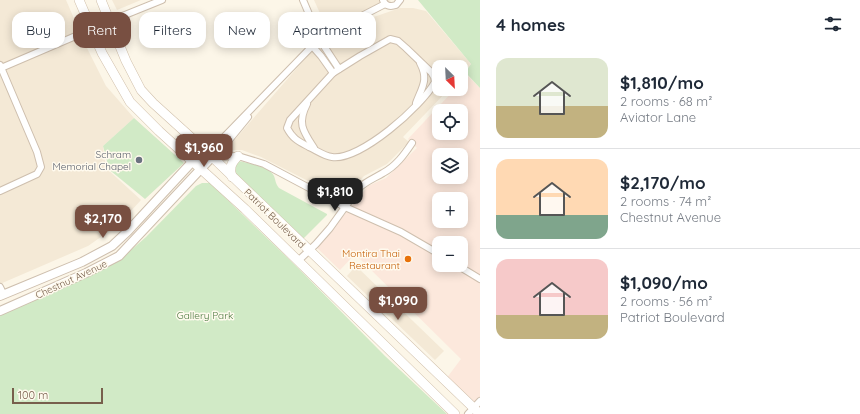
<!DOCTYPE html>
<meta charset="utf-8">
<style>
:root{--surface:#fff;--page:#f2f2f3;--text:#1f2937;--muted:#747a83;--line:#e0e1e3;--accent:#784f41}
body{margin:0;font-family:Quicksand,sans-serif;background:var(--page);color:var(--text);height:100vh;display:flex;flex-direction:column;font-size:15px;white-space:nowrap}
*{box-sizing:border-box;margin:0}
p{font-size:13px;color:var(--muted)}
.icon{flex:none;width:22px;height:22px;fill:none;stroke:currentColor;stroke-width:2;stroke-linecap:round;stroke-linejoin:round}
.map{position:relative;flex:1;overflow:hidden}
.side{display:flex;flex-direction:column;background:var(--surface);width:380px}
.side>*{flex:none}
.banner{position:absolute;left:12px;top:12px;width:380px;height:36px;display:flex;gap:8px}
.needle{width:26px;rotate:156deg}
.fabs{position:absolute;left:432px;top:60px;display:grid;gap:8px}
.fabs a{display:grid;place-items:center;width:36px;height:36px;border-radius:8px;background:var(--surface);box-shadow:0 2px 10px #0003;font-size:20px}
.scale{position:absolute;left:12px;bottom:10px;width:91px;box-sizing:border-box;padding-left:4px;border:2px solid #775f4c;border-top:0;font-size:11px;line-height:14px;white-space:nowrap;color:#775f4c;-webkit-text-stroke:3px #fffaee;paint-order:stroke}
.price{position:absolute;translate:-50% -34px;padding:0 9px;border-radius:8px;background:var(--accent);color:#fff;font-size:13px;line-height:26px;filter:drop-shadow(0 1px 2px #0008)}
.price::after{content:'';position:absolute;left:50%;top:24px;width:12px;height:9px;margin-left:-6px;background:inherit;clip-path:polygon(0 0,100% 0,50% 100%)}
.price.current{background:#222;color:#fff}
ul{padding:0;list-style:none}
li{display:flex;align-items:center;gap:12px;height:100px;padding:0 16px}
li+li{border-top:1px solid var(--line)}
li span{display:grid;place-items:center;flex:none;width:112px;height:80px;border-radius:12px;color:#555}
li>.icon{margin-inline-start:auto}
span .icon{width:48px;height:48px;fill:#fffc;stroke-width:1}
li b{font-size:17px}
h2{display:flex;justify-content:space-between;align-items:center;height:48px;padding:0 16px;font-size:17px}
.chip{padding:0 14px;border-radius:12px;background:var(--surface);box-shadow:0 2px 10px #0003;font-size:14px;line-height:36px}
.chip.current{background:var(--accent);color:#fff}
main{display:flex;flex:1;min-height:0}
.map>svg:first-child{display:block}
.residential{fill:#f4e9d6}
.commercial{fill:#fce8dc;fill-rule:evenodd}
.green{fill:#d1eac6}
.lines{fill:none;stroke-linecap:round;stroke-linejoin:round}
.minor-casing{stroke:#cebfae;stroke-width:8}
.tertiary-casing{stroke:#cebfae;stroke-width:10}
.secondary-casing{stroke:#d1c0ab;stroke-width:10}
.minor{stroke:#fff;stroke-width:6}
.tertiary{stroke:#fff;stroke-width:8}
.secondary{stroke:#fff;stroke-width:9}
.worship-dot{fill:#6b7280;stroke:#fffaee;stroke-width:1.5}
.food-dot{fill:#e8710a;stroke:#fffaee;stroke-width:1.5}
.labels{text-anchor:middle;stroke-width:3;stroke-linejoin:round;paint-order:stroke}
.worship-label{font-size:10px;fill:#5b616d;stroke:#fffaee;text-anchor:end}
.street-label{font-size:10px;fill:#775f4c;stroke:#fffaee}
.food-label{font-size:10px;fill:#c56008;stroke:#fffaee;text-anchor:end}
.park-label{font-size:10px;fill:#4f7c43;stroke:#fffaee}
</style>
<main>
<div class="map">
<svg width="480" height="414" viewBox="0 0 480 414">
<rect width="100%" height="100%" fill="#fcf6e8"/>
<g class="residential">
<polygon points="0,0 66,0 85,44 106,86 134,118 103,146 106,168 141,200 118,225 88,246 0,284"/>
<polygon points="112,0 141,0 117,10"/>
<polygon points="314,0 391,0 327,29"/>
<polygon points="400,8 413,8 426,11 471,64 461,76 461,67 439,67 439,89 449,89 403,137 409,142 387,164 364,176 343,198 333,195 318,186 261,157 242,150 232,150 232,143 310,53 327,38 362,21"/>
<polygon points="356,266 444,351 435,360 347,276"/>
</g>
<path class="commercial" d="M468 76 480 88V409L446 379 461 359 355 254 340 270 317 248 368 186 386 178 417 148 408 139 455 89H461V83ZM439 111H461V133H439ZM439 155H461V177H439ZM439 199H461V221H439ZM439 243H461V265H439Z"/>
<g class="green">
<polygon points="418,0 480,0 480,88 465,72 471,64"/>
<polygon points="134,118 184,163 145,199 106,167 107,161 103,146"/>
<path d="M239 161C248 163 270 167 274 176 276 181 275 183 279 188L327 214V215L304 238 299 240 235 174 232 162Z"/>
<polygon points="202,183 210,183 237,209 298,268 385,356 447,414 0,414 0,313 122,258 146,237 196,186"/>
</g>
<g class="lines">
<g class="minor-casing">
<g id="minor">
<polyline points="303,0 320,40 339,69"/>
<path d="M383 0C385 6 390 7 396 5L400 0"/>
<polyline points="110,21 162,0"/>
<path d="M390 39 398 41 406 48 431 72 434 77 435 82C422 106 360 161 332 157 324 156 316 150 309 147 298 141 293 139 287 128L290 120 333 73 360 56Z"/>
<polyline points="313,47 321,56 333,73"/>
<polyline points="0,65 37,152 41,167 37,174 0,191"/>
<polyline points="1,68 92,29"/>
<path d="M416 103C422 87 429 80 420 63"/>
<path d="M307 104C297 123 303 131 314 148"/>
<polyline points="206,151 222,139 321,37 385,4"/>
<polyline points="212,157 225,145 248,117"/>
<polyline points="194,162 212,157 238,156 264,164 345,207 401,232 439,254"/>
<path d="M298 261 316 244 330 228 358 189C366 181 375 178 383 173 396 166 404 155 412 143"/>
<polyline points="457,265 480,279"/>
<polyline points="0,287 4,295"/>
<polyline points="468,414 480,401"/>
</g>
</g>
<g class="tertiary-casing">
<g id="tertiary">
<polyline points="0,296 82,262 112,246 128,231 192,162 206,151"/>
<polyline points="0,311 86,273 119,256 212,157"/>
</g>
</g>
<g class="secondary-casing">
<g id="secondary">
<polyline points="79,0 102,53 130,102 159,131 245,209 455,414"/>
<polyline points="101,0 126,61 141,90 153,103 206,151 480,414"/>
<path d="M232 177C229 168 231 163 238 156"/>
</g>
</g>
<use href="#minor" class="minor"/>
<use href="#tertiary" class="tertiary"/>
<use href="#secondary" class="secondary"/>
</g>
<circle class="worship-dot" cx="139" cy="160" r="4"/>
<circle class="food-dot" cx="408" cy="259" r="4"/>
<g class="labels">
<g class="worship-label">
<text x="131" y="158">Schram<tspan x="131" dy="12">Memorial Chapel</tspan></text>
</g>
<g class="street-label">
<text transform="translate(275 218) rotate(44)" y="4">Patriot Boulevard</text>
<text transform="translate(71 279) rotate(-25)" y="4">Chestnut Avenue</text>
</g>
<g class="food-label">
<text x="400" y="257">Montira Thai<tspan x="400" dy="12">Restaurant</tspan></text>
</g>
<g class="park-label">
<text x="205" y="319">Gallery Park</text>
</g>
</g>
</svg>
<div class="fabs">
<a><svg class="needle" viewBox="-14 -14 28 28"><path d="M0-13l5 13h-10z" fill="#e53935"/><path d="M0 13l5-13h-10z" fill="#747a83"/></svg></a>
<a><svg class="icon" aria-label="locate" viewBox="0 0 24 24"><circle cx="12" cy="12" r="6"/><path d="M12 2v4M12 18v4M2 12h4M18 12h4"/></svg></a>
<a><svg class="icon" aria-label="layers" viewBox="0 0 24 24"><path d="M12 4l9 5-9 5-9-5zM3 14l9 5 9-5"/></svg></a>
<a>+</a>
<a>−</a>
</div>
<div class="scale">100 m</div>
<b class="price" style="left:204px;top:168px">$1,960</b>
<b class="price current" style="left:335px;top:212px">$1,810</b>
<b class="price" style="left:103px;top:239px">$2,170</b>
<b class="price" style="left:398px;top:321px">$1,090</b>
<div class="banner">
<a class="chip">Buy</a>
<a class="chip current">Rent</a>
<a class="chip">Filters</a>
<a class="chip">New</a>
<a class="chip">Apartment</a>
</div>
</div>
<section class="side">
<h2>4 homes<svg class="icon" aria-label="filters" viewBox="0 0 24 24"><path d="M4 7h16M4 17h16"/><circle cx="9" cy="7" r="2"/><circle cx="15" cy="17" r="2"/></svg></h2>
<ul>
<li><span style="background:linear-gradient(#dfe7d0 60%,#c2b280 0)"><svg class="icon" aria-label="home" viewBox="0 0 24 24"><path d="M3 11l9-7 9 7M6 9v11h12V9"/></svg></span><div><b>$1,810/mo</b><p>2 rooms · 68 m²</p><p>Aviator Lane</p></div></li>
<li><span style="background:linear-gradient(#ffd9b3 70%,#7fa58c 0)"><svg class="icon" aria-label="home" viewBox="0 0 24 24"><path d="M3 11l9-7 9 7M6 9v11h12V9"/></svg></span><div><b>$2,170/mo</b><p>2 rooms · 74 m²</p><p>Chestnut Avenue</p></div></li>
<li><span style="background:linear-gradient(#f6c9c9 70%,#c2b280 0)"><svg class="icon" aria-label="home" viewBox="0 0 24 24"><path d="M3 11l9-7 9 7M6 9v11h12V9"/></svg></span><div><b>$1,090/mo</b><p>2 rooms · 56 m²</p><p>Patriot Boulevard</p></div></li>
</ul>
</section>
</main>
